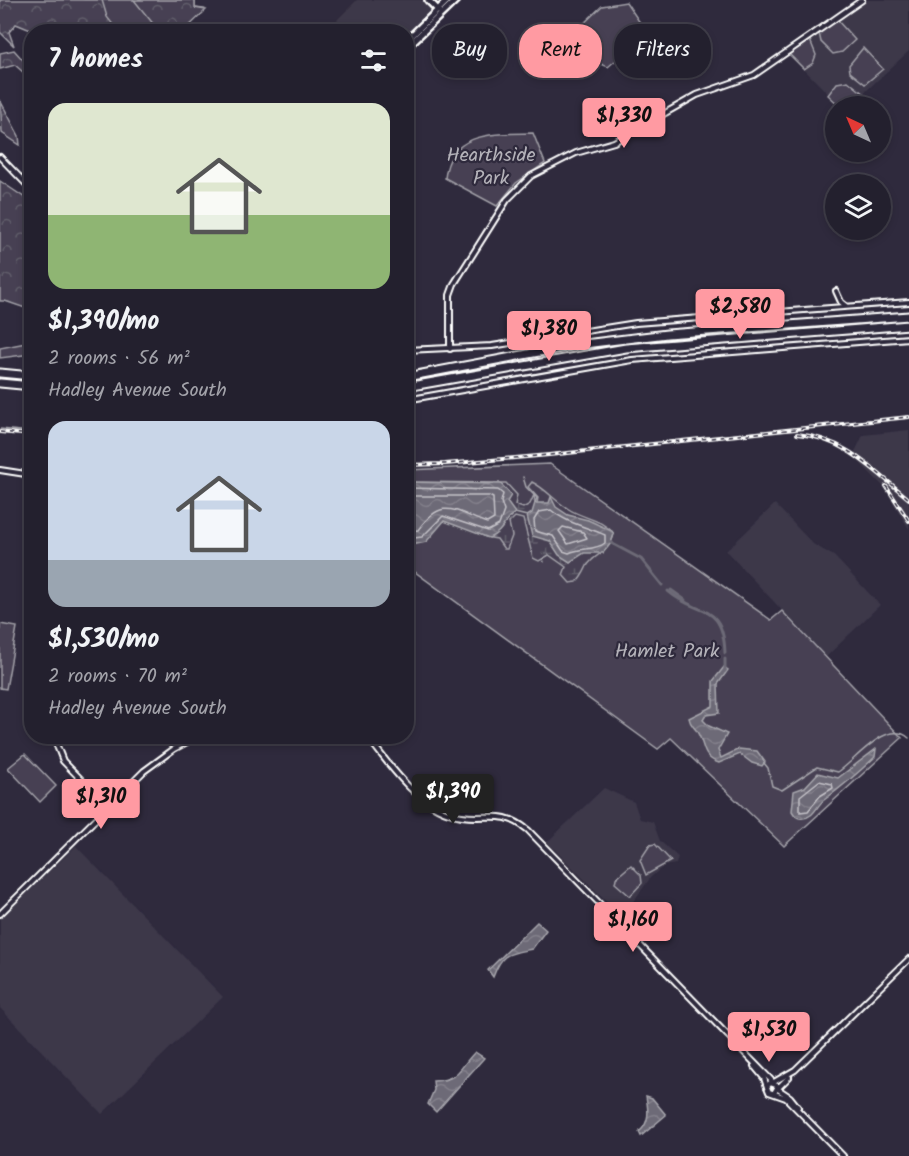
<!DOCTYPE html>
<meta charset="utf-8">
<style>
:root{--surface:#23202e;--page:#2f2d3a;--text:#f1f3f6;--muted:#a3a3aa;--line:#403e4a;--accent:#ff9aa2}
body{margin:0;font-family:Kalam,sans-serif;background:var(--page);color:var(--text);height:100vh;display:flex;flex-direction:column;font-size:22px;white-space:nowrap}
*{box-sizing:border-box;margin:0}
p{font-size:20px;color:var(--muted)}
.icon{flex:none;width:33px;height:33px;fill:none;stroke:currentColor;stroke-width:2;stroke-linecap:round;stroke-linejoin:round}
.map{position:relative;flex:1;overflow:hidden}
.details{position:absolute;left:24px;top:24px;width:390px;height:720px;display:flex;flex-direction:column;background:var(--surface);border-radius:24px;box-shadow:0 3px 9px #0003,0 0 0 2px var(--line)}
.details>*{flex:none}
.top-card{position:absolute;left:432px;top:24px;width:387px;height:54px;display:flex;gap:12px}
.needle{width:39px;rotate:316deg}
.fabs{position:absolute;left:825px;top:96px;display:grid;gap:12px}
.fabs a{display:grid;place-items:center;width:66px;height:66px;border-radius:50%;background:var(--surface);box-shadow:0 3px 9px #0003,0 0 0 2px var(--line);font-size:30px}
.price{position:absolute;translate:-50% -51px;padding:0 14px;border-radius:6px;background:var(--accent);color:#111;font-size:20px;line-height:39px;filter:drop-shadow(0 2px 3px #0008)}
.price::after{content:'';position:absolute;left:50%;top:36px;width:18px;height:14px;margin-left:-9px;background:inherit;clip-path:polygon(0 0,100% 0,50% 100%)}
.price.on{background:#222;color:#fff}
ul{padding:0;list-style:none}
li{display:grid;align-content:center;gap:12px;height:318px;padding:0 24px}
li span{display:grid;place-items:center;height:186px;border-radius:18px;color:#555}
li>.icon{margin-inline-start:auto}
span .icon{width:108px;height:108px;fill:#fffc;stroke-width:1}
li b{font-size:26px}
h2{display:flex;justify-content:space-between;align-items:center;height:72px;padding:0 24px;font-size:26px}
.chip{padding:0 21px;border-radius:24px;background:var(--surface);box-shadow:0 3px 9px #0003,0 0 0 2px var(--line);font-size:21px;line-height:54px}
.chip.on{background:var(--accent);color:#111}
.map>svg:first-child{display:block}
.built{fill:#3c3749}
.green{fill:#464152;stroke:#a2a0a8;stroke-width:1.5}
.forest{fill:url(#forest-crowns);stroke:#a2a0a8;stroke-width:1.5}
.wetland{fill:url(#wetland-marsh);stroke:#a2a0a8;stroke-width:1.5}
.water{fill:url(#water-waves);stroke:#a7a6ad;stroke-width:1.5}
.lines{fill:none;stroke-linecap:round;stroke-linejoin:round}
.shore{stroke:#c5c3c9;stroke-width:1.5}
.stream{stroke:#a7a6ad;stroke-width:1.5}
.canal{stroke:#6d6a77;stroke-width:3}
.minor-casing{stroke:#fff;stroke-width:8}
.major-casing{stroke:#fff;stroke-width:10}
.highway-casing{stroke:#fff;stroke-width:11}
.minor{stroke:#2f2a3d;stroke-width:4}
.major{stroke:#2f2a3d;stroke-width:5}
.highway{stroke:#2f2a3d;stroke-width:7}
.rail-casing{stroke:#fff;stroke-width:4}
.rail{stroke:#2f2a3d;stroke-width:1.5;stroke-dasharray:4.5;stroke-linecap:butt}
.labels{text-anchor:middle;stroke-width:4.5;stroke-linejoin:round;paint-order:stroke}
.park-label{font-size:20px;fill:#b5b3ba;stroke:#2f2a3d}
</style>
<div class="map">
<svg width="909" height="1156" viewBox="0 0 909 1156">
<defs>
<pattern id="forest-crowns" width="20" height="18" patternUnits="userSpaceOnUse" patternTransform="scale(1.5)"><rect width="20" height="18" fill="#464152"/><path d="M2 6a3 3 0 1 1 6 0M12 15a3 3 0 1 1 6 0" fill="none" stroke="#625e6c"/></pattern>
<pattern id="wetland-marsh" width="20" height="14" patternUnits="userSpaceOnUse" patternTransform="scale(1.5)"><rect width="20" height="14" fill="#464152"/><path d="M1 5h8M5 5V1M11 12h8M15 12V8" fill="none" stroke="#625e6c"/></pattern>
<pattern id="water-waves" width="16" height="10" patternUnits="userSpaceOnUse" patternTransform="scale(1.5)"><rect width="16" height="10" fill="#6d6a77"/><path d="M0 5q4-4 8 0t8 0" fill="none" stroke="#83808b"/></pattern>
</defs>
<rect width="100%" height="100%" fill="#2f2a3d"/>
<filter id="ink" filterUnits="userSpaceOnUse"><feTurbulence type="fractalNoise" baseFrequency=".0167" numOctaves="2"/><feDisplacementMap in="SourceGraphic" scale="12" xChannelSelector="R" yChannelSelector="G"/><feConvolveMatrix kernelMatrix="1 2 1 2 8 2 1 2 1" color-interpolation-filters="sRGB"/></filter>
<g filter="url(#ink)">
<g class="built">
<polygon points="357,0 425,0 434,11 407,39 406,32 340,31 333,24"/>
<polygon points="867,0 909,0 909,51 850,106 840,106 789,54"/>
<polygon points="909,430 909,529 883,486 853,456 863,435"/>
<polygon points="775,504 813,544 834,556 880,605 826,657 726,551"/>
<polygon points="604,788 634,802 640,819 653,822 660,841 678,857 676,864 664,866 651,877 622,917 547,842"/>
<polygon points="76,846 223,997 102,1114 0,1008 0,919"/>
</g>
<g class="green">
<polygon points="85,0 195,0 195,8 204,9 182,31 115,31"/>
<polygon points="626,2 647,33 608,67 587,58 580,27 602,6"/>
<polygon points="837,20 855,40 842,52 833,54 821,42 819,33"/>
<polygon points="810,40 816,55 813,63 804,69 789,54"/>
<polygon points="863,48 883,69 865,84 850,72 849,65"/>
<polygon points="848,81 864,94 850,106 840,106 828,95 837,83"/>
<path d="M533 133 545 163 516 183 497 206 445 178C450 130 496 134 533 133Z"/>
<polygon points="909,317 909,322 754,334 751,332"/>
<polygon points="31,342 31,354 0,358 0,348"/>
<polygon points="550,464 771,620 782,611 902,738 784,846 671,738 658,749 407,566 406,470"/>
<polygon points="0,624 17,627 6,689 0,688"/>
<polygon points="25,754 56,786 40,802 8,768"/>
<polygon points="655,844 671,861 646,875 640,860 650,845"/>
<polygon points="631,865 641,875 642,883 630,896 615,883 616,878"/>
</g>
<g class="forest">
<polygon points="0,0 102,0 107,17 118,31 33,31 16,24 9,32 14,46 0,32"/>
<polygon points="134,0 195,0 195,8 206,10 184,31 159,31"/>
<polygon points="14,50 31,69 31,79 15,65 0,69 0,53"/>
<polygon points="0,100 19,136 20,145 2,133"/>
<polygon points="0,181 31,202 31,310 5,301 0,301"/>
</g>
<path class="wetland" d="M406 482 506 483 517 495 515 505 523 508 530 504 534 495 536 507 538 498 528 487 532 482C546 489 554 500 567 508 583 519 601 518 614 534 609 554 596 552 587 566 584 572 582 577 577 582L570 583 563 575 566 567 549 555 539 561 533 558 523 519 515 517 509 523 512 536 507 549H504L497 539 485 537Z"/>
<g class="water">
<path d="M407 482 501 484 511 495 507 502 515 513C504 519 505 531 489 538L444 521 426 542 407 546Z"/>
<polygon points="551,497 556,507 568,515 588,520 612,531 614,534 611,543 603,553 584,553 570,562 559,555 550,541 532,536 527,516 532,513 535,503 549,503"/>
<path d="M724 667 728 670 718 684 719 713 706 715 703 720 709 726 727 734 718 750 721 758 739 749 757 751 765 762 762 766 752 763 740 754 719 763C700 757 706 744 696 730 692 725 690 724 689 718L713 706V681Z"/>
<path d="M876 749 875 757C859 772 842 787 824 800 816 806 815 817 803 818 797 819 795 816 792 811L794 791 805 787 818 773 838 778Z"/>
<path d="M537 922 546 930 532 949C507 954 502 953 493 977L488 970Z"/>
<path d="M475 1052 484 1058 436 1112 428 1104 434 1090 433 1081C460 1080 458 1069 475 1052Z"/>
<path d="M646 1096 652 1098 666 1115 641 1136 639 1132C651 1122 648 1108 646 1096Z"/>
</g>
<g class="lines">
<g class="shore">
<polyline points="406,488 498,490 503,494 501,502 504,511 499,525 488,531 443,516 422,537 406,539"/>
<path d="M406 496H489L493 498 494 519 487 523C453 511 443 496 418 530L406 532"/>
<path d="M551 510C566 523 587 527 605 535V543C595 551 581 547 569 553L563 551 553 536 535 531 534 520 539 512Z"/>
<polygon points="563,527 583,532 587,538 568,544 559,531"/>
<polygon points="819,781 832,784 833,788 820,796 808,811 800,812 800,796"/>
</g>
<g class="stream">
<polyline points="0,429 32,432"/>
<polyline points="523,477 526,487 537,498 535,503"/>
<polyline points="515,513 527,516"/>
<polyline points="543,559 544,562"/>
<path d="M764 763 768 768 772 786 782 790 817 767 838 772C856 760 887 718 909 738"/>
</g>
<g class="canal">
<polyline points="611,543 641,559 662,585"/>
<polyline points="671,590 685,600"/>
<path d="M668 591C698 617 723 601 725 653"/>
<polyline points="725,659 725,671"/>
</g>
<g class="minor-casing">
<g id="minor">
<polyline points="0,157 32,190"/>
<polyline points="836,291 841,302 846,306"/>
<polyline points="450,349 450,295 454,284 507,200 531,176 576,153 614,142 697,95 754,75 862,0"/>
<polyline points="406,350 492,346 636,323 909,302"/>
<polyline points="406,400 632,360 909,338"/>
<polyline points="0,470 32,475"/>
<polyline points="53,736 63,761 108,807"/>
<path d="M367 736C391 767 420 811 462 816 490 820 502 809 528 830L773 1082"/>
<polyline points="0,914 144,771 174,749 198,736"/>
<polyline points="754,1066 764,1078 767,1087"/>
<polyline points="774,1082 795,1070 909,959"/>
<polyline points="778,1088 789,1077"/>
<polyline points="778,1089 790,1097 798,1107"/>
<polyline points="774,1093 778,1086 770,1083 767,1087 769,1092 786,1098 843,1156"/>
</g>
</g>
<g class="major-casing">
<g id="major">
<polyline points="428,0 439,11"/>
<polyline points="406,41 448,0"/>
<polyline points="406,48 456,0"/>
</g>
</g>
<g class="highway-casing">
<g id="highway">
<polyline points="0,373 32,376"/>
<polyline points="406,377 576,345 667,334 909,316"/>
<polyline points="0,383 32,386"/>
<polyline points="406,387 626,348 909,325"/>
</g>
</g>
<use href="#minor" class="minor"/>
<use href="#major" class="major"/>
<use href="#highway" class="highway"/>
<g class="rail-casing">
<g id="rail">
<polyline points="0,432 32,435"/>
<path d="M797 434C845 438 873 470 909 499"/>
<polyline points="406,465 445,464 549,455 909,417"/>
<polyline points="886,486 909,521"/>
</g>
</g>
<use href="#rail" class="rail"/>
</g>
</g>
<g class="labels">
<g class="park-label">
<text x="491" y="161">Hearthside<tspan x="491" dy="23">Park</tspan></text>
<text x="667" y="657">Hamlet Park</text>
</g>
</g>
</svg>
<div class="fabs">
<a><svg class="needle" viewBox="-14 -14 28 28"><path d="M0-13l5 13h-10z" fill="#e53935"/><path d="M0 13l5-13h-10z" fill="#a3a3aa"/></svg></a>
<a><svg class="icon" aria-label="layers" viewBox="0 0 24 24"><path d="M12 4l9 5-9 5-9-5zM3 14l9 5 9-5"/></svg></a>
</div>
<b class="price" style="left:624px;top:149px">$1,330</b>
<b class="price" style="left:740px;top:340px">$2,580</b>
<b class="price" style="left:549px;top:362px">$1,380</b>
<b class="price on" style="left:453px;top:825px">$1,390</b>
<b class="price" style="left:101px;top:830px">$1,310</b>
<b class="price" style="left:633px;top:953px">$1,160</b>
<b class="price" style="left:769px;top:1063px">$1,530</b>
<div class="top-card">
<a class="chip">Buy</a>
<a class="chip on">Rent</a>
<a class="chip">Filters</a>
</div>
<section class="details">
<h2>7 homes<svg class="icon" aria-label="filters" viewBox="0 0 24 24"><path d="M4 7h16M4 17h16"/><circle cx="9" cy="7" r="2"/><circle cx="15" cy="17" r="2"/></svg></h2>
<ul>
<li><span style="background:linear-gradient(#dfe7d0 60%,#8fb573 0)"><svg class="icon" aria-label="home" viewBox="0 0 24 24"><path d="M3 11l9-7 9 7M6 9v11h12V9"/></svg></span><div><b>$1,390/mo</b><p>2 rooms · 56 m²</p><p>Hadley Avenue South</p></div></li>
<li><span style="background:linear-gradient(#c9d6e8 75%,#9aa5b1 0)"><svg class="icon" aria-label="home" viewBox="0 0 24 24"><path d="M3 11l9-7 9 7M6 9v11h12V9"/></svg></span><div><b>$1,530/mo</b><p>2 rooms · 70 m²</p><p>Hadley Avenue South</p></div></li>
</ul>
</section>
</div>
